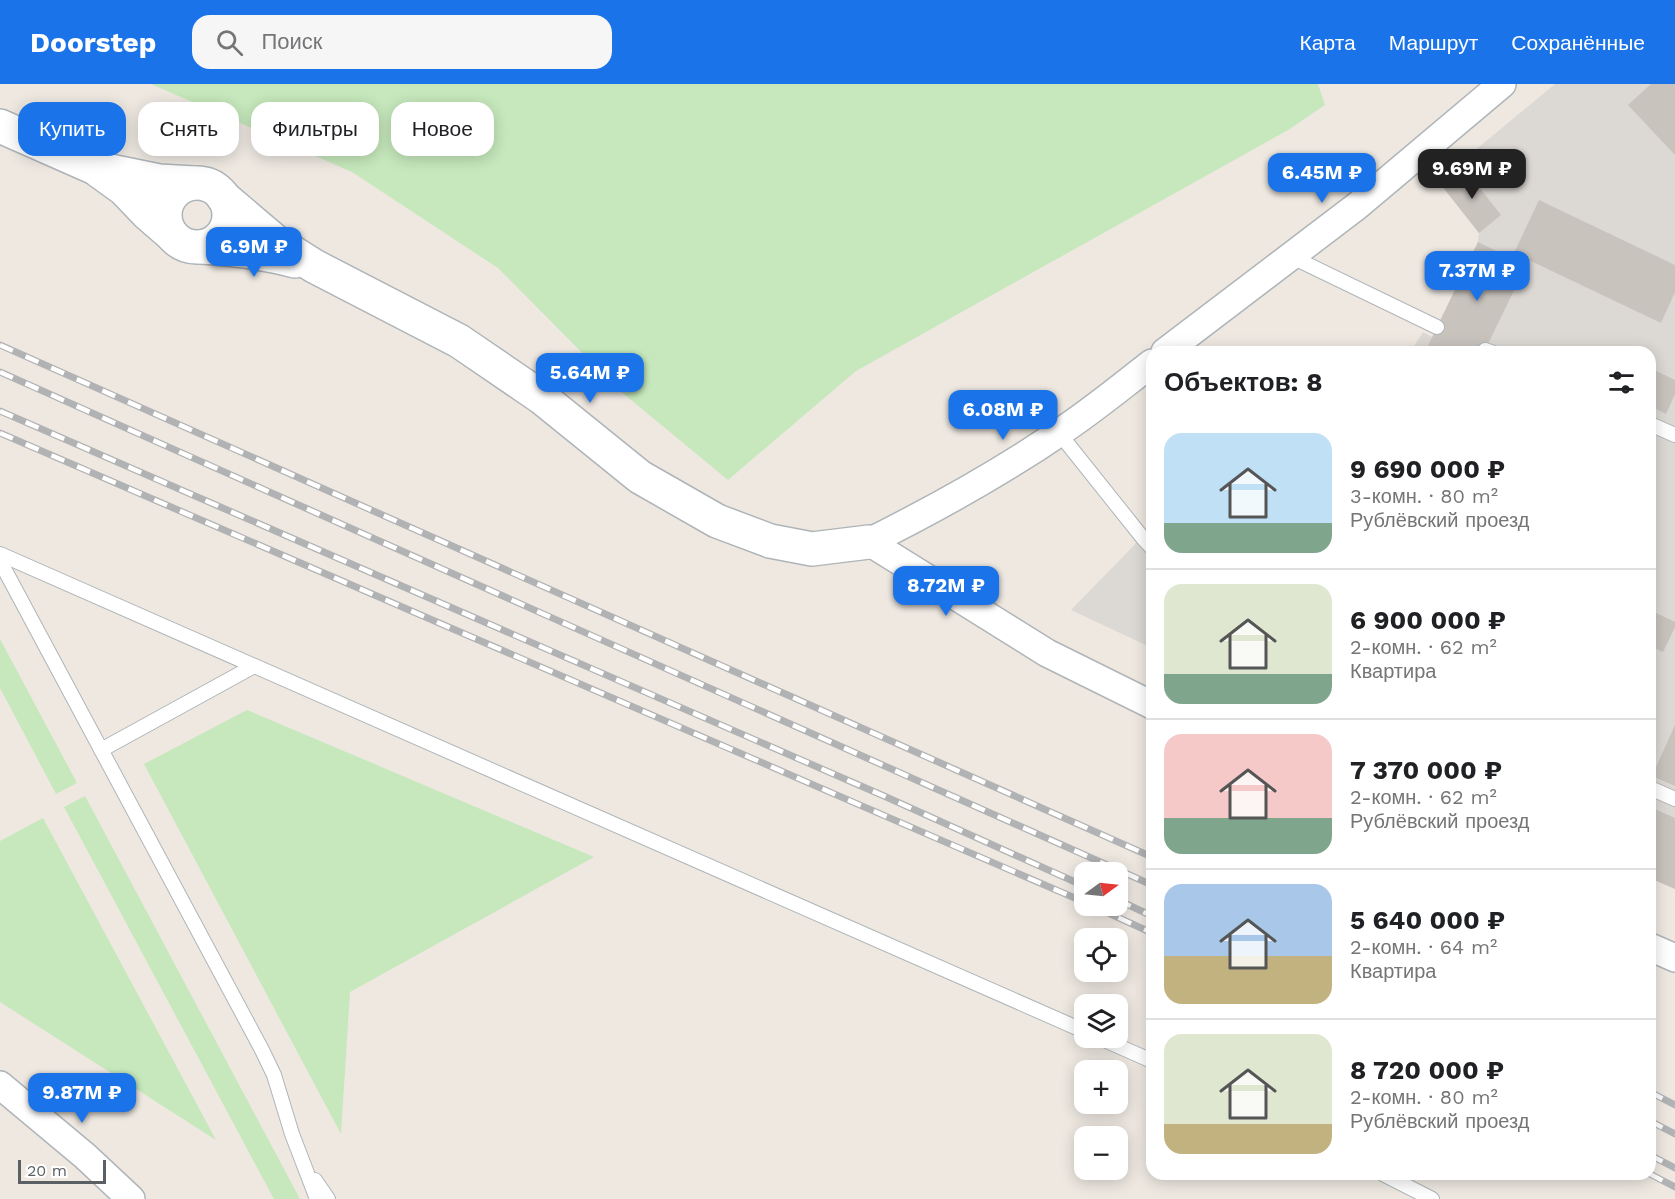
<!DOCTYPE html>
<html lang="ru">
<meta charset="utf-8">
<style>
:root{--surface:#fff;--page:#f6f6f6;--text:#202124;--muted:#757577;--line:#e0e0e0;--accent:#1a73e8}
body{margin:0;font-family:"Work Sans",sans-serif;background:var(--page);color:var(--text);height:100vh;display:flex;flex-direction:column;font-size:22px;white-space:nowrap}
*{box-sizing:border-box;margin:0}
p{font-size:20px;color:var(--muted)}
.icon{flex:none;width:33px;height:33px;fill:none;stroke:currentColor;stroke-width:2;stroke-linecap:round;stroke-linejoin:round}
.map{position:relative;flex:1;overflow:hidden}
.details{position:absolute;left:1146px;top:262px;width:510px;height:834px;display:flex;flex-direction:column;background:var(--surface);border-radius:18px;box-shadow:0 3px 15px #0003}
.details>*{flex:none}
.banner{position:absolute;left:18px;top:18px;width:570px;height:54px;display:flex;gap:12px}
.needle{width:39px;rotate:75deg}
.controls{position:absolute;left:1074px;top:778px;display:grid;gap:12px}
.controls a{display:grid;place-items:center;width:54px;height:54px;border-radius:12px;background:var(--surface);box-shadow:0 3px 15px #0003;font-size:30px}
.scale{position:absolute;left:18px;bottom:15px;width:88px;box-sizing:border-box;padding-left:6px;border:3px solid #5a6064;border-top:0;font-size:16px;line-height:21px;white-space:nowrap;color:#5a6064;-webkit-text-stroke:4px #fff;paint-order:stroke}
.price{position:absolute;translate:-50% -51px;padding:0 14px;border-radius:12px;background:var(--accent);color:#fff;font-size:20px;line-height:39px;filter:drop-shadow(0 2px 3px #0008)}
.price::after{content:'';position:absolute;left:50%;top:36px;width:18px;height:14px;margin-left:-9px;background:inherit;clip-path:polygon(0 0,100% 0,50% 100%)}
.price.current{background:#222;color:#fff}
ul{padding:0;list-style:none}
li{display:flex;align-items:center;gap:18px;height:150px;padding:0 18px}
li+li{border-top:2px solid var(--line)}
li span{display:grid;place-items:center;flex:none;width:168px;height:120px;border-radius:18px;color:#555}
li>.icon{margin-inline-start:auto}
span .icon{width:72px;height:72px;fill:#fffc;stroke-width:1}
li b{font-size:26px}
h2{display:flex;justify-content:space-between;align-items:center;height:72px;padding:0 18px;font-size:26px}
.chip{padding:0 21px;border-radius:18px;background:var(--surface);box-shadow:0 3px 15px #0003;font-size:21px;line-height:54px}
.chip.current{background:var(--accent);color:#fff}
header{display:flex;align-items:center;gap:36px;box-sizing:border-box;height:84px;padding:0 30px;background:var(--accent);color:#fff}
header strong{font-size:28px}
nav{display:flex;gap:33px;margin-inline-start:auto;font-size:21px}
.search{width:420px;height:54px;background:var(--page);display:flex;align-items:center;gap:15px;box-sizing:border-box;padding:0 21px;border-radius:18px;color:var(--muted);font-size:22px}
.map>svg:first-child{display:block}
.industrial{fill:#dcd8d4}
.green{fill:#c6e8bc}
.building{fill:#c9c3be}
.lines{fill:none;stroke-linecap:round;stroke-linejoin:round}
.lane-casing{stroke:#afb5b8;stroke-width:16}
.street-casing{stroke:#afb5b8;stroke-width:30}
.secondary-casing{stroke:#aeb4b8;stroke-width:36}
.lane{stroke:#fff;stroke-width:14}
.street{stroke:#fff;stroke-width:27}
.secondary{stroke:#fff;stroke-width:33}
.rail-casing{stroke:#b1b2b3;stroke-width:7}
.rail{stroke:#fff;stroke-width:4.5;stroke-dasharray:14;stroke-linecap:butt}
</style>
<header>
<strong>Doorstep</strong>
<div class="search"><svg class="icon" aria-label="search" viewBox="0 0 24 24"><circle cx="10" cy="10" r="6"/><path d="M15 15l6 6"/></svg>Поиск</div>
<nav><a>Карта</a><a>Маршрут</a><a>Сохранённые</a></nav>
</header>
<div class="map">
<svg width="1675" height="1115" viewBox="0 0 1675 1115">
<rect width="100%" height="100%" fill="#eee8e1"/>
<g class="industrial">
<polygon points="1555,0 1675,0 1675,805 1650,794 1650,268 1410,268 1423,248 1432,253 1478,158 1479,149 1438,97"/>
<polygon points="1152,443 1152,564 1071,526"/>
</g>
<g class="green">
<polygon points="151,0 1318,0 1325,21 1288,46 856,287 728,396 619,306 498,184 352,88"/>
<polygon points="0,555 77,699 56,710 0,604"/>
<polygon points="247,626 594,773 350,908 341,1050 144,680"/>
<polygon points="85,712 300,1115 274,1115 64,723"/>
<polygon points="43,734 216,1056 0,918 0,757"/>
</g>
<g class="building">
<polygon points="1651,0 1675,0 1675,71 1628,21"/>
<polygon points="1464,84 1501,131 1479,149 1442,102"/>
<polygon points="1539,116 1675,181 1675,208 1661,239 1514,169"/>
<polygon points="1478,158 1526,182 1484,268 1437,268 1427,264"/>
<polygon points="1650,284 1675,296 1675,310 1666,330 1650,322"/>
<polygon points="1650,526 1675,538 1675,543 1663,568 1650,562"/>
<polygon points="1675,641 1675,702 1652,692"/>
<polygon points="1650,723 1675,734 1675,805 1650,794"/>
</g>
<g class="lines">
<g class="lane-casing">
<g id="lane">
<polyline points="1290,172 1437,243"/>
<polyline points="1485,266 1491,268"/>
<polyline points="1650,340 1675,351"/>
<polyline points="1059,349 1142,453 1152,464"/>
<polyline points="0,470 1084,947"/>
<polyline points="0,477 262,966 274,991 292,1050 317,1115"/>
<polyline points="101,666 254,582"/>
<polyline points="1650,704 1675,715"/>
<polyline points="1100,954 1152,977"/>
<polyline points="1383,1090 1432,1115"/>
<polyline points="315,1096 328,1115"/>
</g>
</g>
<g class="street-casing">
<g id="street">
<polyline points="1165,268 1357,122 1502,0"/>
<path d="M869 458C935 425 1000 389 1060 348 1092 327 1122 302 1152 279"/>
<polyline points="869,458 1047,569 1152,621"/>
<polyline points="1650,863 1675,874"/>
<polyline points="0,1001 85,1072 131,1115"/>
</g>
</g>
<g class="secondary-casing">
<g id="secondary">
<polyline points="0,42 95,84 159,97 194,99"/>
<polyline points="99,87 124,105 148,130 171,150"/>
<circle cx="197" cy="131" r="32"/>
<polyline points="223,113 276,158 314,182 459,257 541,313 640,393 717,437 770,457 812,465 869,458"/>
<path d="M201 163C233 165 263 168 295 177"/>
</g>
</g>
<use href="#lane" class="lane"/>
<use href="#street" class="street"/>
<use href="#secondary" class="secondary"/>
<g class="rail-casing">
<g id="rail">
<polyline points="0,261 1152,773"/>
<polyline points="0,288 1152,801"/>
<polyline points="0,327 884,712 1084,802"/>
<polyline points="0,349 1084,818"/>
<polyline points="1118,816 1152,832"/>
<polyline points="1093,822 1152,849"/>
<polyline points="1650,1008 1675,1021"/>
<polyline points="1650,1037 1675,1050"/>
<polyline points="1650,1071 1675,1084"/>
<polyline points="1650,1090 1675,1103"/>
</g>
</g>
<use href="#rail" class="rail"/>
</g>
</svg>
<div class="controls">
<a><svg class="needle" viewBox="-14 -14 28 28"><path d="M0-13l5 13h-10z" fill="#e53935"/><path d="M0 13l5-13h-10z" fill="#757577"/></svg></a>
<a><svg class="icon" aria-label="locate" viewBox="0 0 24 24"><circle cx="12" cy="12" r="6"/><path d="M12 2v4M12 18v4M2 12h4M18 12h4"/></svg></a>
<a><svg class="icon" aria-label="layers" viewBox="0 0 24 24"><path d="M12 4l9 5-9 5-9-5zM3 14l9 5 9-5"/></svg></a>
<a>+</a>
<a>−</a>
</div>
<div class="scale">20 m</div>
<b class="price current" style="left:1472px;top:116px">9.69M ₽</b>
<b class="price" style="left:1322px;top:120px">6.45M ₽</b>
<b class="price" style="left:254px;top:194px">6.9M ₽</b>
<b class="price" style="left:1477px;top:218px">7.37M ₽</b>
<b class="price" style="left:590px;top:320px">5.64M ₽</b>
<b class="price" style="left:1003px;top:357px">6.08M ₽</b>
<b class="price" style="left:946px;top:533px">8.72M ₽</b>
<b class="price" style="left:82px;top:1040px">9.87M ₽</b>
<div class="banner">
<a class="chip current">Купить</a>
<a class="chip">Снять</a>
<a class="chip">Фильтры</a>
<a class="chip">Новое</a>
</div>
<section class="details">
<h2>Объектов: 8<svg class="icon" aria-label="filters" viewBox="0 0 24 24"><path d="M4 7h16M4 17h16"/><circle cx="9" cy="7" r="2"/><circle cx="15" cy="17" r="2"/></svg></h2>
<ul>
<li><span style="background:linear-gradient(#bfe0f5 75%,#7fa58c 0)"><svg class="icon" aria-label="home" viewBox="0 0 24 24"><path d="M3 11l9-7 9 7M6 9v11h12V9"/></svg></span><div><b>9 690 000 ₽</b><p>3-комн. · 80 m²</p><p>Рублёвский проезд</p></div></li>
<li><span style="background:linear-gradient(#dfe7d0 75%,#7fa58c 0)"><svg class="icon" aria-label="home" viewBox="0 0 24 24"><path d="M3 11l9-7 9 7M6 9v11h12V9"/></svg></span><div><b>6 900 000 ₽</b><p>2-комн. · 62 m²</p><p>Квартира</p></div></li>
<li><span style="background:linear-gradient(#f6c9c9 70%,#7fa58c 0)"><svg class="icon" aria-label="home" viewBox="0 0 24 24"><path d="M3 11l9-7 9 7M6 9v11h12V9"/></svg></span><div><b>7 370 000 ₽</b><p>2-комн. · 62 m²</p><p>Рублёвский проезд</p></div></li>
<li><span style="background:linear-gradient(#a9c7e8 60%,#c2b280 0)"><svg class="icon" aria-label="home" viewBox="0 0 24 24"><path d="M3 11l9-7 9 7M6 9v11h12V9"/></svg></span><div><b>5 640 000 ₽</b><p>2-комн. · 64 m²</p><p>Квартира</p></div></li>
<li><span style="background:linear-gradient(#dfe7d0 75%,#c2b280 0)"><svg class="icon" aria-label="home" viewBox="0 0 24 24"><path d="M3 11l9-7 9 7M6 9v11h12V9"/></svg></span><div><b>8 720 000 ₽</b><p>2-комн. · 80 m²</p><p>Рублёвский проезд</p></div></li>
</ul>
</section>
</div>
